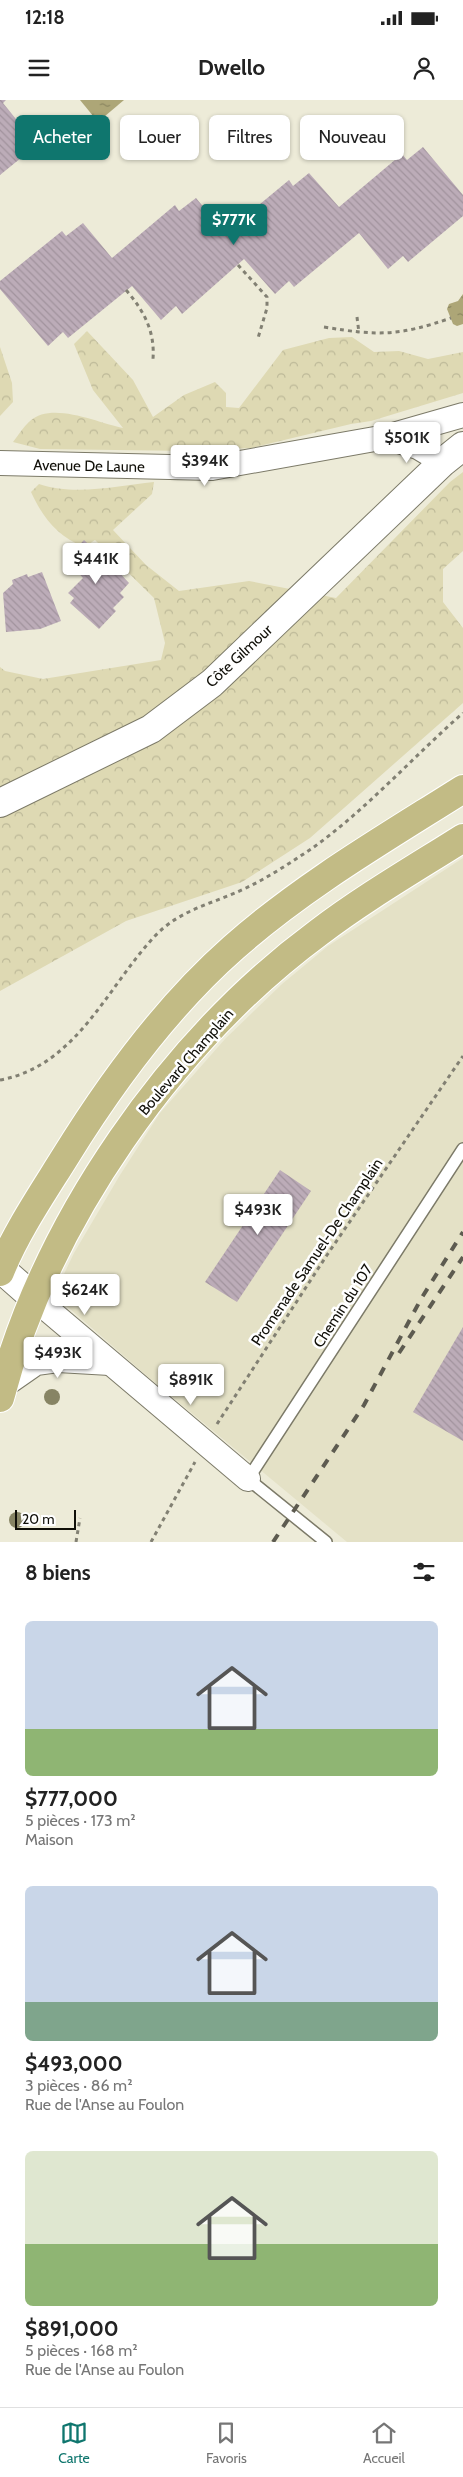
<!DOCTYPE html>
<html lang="fr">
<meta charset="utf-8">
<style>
:root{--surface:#fff;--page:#f2f2f2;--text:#222;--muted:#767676;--line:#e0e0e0;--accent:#0f766e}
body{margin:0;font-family:Cabin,sans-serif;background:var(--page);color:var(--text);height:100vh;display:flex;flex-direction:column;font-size:19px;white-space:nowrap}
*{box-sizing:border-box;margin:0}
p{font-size:16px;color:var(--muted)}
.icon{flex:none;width:28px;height:28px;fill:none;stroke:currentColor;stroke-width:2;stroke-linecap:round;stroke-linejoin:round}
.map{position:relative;height:1442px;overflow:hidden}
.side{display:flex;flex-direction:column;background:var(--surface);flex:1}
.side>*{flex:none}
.hud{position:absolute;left:15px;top:15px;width:434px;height:45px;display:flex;gap:10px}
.scale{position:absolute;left:15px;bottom:12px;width:61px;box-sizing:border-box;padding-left:5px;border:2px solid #100f08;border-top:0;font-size:14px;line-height:18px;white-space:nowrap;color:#100f08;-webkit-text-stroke:4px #fff;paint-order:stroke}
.price{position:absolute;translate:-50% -42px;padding:0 11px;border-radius:5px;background:#fff;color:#222;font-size:16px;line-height:32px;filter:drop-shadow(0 1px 2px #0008)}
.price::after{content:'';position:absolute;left:50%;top:30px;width:15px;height:11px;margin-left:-8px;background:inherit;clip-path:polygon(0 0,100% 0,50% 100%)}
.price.on{background:var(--accent);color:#fff}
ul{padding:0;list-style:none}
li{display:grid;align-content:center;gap:10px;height:265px;padding:0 25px}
li span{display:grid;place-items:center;height:155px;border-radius:8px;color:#555}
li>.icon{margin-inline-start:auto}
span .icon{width:90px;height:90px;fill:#fffc;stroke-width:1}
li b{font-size:21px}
h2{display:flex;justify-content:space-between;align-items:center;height:60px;padding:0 25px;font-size:21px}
.tag{padding:0 18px;border-radius:8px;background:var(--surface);box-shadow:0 1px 4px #0004;font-size:18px;line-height:45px}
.tag.on{background:var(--accent);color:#fff}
.status{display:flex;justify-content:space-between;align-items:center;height:35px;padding:0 25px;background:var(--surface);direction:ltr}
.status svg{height:14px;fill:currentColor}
header{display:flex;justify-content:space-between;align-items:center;height:65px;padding:0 25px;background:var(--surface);font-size:22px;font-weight:800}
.tab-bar{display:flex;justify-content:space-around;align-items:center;height:70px;border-top:1px solid var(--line);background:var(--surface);font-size:14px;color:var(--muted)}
.tab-bar a{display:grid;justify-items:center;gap:2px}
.tab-bar .on{color:var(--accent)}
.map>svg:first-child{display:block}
.built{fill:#e4e1c6}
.forest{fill:url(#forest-crowns)}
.water{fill:url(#water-ripples)}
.building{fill:url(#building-back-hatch)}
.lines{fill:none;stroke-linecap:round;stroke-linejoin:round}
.service-casing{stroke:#7c7a68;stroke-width:14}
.minor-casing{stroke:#7c7a68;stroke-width:26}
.tertiary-casing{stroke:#7c7a68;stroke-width:30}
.primary-casing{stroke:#fff;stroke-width:30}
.path{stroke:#828073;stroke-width:3;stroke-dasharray:4 4;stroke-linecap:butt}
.service{stroke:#fff;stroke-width:11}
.minor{stroke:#fff;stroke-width:24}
.tertiary{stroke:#fff;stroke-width:28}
.primary{stroke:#c2bb85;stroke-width:28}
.rail{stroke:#5d5b50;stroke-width:4;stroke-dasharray:9 9;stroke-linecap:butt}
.tree{fill:#878464}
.labels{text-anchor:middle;stroke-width:5;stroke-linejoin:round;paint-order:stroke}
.street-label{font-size:15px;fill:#100f08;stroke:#fff}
</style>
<div class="status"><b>12:18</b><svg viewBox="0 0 49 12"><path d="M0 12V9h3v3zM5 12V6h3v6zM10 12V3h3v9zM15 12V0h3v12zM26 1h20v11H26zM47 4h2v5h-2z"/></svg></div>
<header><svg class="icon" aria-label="menu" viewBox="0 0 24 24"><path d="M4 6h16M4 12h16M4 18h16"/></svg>Dwello<svg class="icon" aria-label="person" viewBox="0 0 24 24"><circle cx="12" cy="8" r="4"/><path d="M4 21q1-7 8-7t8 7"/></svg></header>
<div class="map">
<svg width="463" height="1442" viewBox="0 0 463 1442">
<defs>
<pattern id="forest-crowns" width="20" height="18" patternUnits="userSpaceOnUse" patternTransform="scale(1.25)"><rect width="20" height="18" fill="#ded9b3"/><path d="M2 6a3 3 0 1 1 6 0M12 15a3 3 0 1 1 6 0" fill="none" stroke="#bdb998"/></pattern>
<pattern id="water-ripples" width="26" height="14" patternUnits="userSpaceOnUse" patternTransform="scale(1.25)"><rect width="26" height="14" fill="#ada677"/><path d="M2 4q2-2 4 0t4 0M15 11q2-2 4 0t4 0" fill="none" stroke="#8b8660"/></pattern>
<pattern id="building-back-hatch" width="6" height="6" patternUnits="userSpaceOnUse" patternTransform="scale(1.25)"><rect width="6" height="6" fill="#bcacb8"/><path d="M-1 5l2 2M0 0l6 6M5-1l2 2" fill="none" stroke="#a1939d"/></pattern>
</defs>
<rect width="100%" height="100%" fill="#edebd8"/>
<polygon class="built" points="463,758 463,1442 347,1442 147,1276 54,1195 74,1153 120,1075 160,1013 225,939 282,884 328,846"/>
<g class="forest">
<path d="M87 231 133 280 153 317 184 295 215 282 226 293V307L239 308 283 250 329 238 352 237 374 252 399 251 428 259 463 252V293L371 321 351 324 251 348 190 351 40 349 13 342C18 336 23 327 30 321 52 301 98 323 123 328L93 290 74 244Z"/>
<polygon points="0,247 12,283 13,302 0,316"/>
<path d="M463 372V451L443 469V502L463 528V603L310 738 242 782 126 821 0 891V567L5 571 43 579 161 560 165 543 154 498 95 440 84 447C57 436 43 418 31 392L39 384C75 396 117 386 154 382L152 394 113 430 146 465 179 491 249 481 336 498 450 382Z"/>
</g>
<g class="water">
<polygon points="80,0 124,0 98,22"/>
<polygon points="463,194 463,224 457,226 453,224 447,209 449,204 458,201"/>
</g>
<g class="building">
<polygon points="0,0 6,0 3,3 37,45 0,75"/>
<polygon points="423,47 463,95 463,116 408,162 403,156 388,169 359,133 294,187 289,181 275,194 244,159 182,214 176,206 161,220 132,186 68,238 63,232 48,246 0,189 0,181 62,131 66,136 83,123 112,158 175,105 179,111 196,98 225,133 289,80 293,86 309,73 339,107 402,54 407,60"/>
<polygon points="84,440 98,453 99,451 129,483 120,493 124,497 113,508 116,511 99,529 70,503 74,498 68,493 83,478 66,459"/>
<polygon points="42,472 61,521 40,529 6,532 3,493 13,484 12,480 27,474 28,477"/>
<polygon points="280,1070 311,1091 237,1202 205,1182"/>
<polygon points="463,1227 463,1341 413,1312"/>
</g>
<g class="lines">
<g class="service-casing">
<polyline id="service" points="326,1442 248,1379 463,1049"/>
</g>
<g class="minor-casing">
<g id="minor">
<polyline points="386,337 418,347 443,362"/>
<polyline points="0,363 212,368 386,337 463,315"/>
<polyline points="34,1198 248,1379"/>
<polyline points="3,1286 36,1263 58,1260 110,1263"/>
</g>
</g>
<g class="tertiary-casing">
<g id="tertiary">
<polyline points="0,703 151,629 212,583 443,362 463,346"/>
<polyline points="0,1168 34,1198"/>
</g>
</g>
<g class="primary-casing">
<g id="primary">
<path d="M0 1172C16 1132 42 1094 65 1057 112 981 166 907 233 848 303 786 384 739 463 689"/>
<path d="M0 1298C46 1121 172 941 318 833 364 798 414 769 463 738"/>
</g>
</g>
<g class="path">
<polyline points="238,165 267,197 267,208 258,238"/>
<path d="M126 190C144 211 155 231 153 259"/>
<polyline points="357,217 359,233"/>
<path d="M324 227C378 236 399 236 451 218"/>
<path d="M0 980C76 966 106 889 154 837 180 809 213 804 246 788 269 777 290 763 311 749 364 712 414 656 463 613"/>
<polyline points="217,1324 327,1155 463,956"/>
<polyline points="76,1442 80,1418"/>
<polyline points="151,1442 195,1362"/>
</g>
<use href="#service" class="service"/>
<use href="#minor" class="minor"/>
<use href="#tertiary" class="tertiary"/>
<use href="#primary" class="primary"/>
<g class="rail">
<polyline points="399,1253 463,1157"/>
<polyline points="273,1442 364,1305 421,1199 463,1132"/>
</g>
</g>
<g class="tree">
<circle cx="52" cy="1297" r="8"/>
<circle cx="17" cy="1420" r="8"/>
</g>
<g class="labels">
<g class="street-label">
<text transform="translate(89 366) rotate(1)" y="5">Avenue De Laune</text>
<text transform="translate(239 556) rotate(-43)" y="5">Côte Gilmour</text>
<text transform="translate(186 962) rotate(-49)" y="5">Boulevard Champlain</text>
<text transform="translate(317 1152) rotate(-56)" y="5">Promenade Samuel-De Champlain</text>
<text transform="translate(343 1206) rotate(-57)" y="5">Chemin du 107</text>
</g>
</g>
</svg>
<div class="scale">20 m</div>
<b class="price on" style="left:234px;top:146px">$777K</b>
<b class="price" style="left:407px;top:364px">$501K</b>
<b class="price" style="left:205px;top:387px">$394K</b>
<b class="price" style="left:96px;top:485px">$441K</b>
<b class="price" style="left:258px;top:1136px">$493K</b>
<b class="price" style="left:85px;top:1216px">$624K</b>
<b class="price" style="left:58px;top:1279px">$493K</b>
<b class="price" style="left:191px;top:1306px">$891K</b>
<div class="hud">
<a class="tag on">Acheter</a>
<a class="tag">Louer</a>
<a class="tag">Filtres</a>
<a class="tag">Nouveau</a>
</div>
</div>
<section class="side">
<h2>8 biens<svg class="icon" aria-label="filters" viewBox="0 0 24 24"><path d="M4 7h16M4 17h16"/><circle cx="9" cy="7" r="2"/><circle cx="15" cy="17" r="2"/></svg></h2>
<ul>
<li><span style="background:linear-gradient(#c9d6e8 70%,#8fb573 0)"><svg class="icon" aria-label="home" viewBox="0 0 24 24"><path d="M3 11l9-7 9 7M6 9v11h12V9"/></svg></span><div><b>$777,000</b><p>5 pièces · 173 m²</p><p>Maison</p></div></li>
<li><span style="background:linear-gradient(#c9d6e8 75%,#7fa58c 0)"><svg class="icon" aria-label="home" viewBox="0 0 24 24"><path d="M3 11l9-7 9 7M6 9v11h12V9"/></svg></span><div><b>$493,000</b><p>3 pièces · 86 m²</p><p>Rue de l'Anse au Foulon</p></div></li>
<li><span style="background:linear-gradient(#dfe7d0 60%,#8fb573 0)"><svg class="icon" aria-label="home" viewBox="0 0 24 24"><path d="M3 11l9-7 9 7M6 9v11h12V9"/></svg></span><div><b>$891,000</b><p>5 pièces · 168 m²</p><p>Rue de l'Anse au Foulon</p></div></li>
</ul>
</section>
<nav class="tab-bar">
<a class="on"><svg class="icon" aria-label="map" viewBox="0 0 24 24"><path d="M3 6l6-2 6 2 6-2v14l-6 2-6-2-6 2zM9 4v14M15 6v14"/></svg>Carte</a>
<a><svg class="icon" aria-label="saved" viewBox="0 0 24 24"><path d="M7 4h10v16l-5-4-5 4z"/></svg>Favoris</a>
<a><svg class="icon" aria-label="home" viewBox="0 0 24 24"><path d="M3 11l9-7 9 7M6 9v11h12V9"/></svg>Accueil</a>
</nav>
